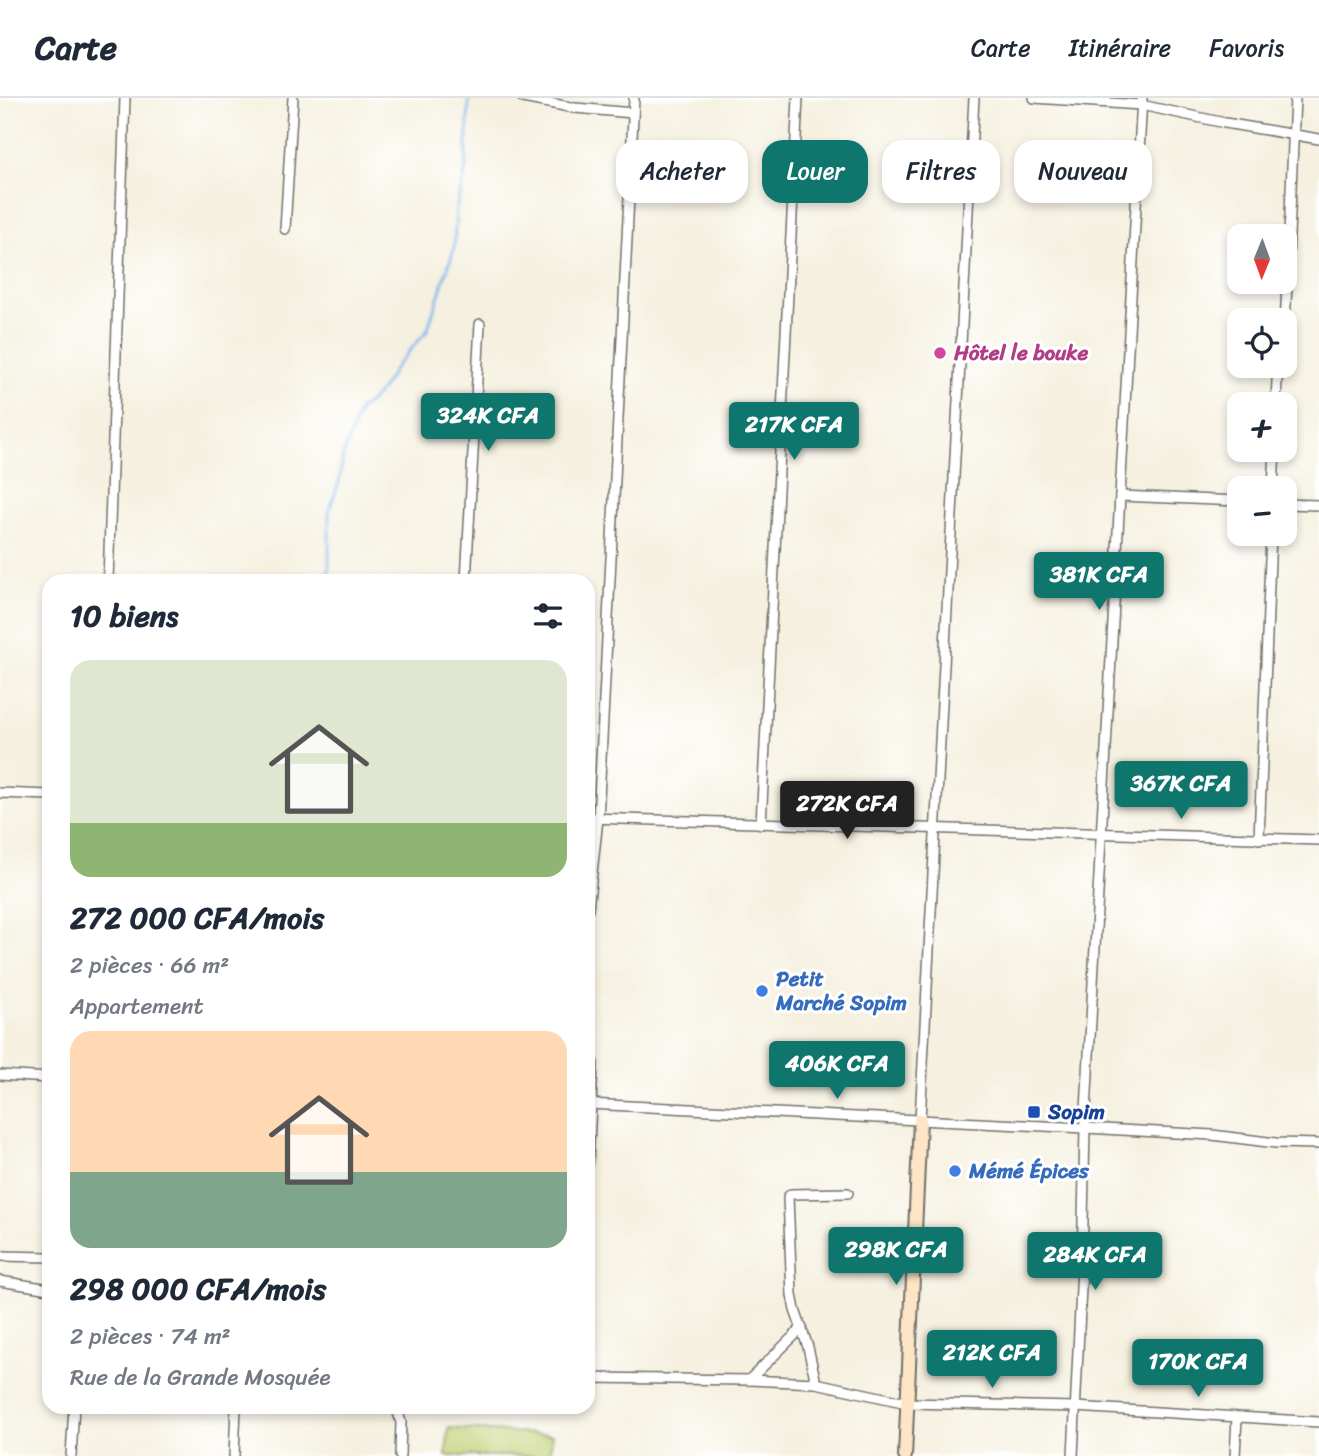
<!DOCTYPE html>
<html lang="fr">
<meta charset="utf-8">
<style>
:root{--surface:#fff;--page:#f2f2f3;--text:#1f2937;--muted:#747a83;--line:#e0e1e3;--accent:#0f766e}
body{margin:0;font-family:Sriracha,sans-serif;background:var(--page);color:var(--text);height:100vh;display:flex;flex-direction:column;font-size:26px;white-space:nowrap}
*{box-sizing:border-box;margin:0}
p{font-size:23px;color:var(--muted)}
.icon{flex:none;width:38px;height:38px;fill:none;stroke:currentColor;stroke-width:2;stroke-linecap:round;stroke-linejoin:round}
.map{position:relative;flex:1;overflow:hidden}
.panel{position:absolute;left:42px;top:476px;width:553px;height:840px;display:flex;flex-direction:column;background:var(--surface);border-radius:21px;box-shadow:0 4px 10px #0003}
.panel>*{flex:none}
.top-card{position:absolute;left:616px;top:42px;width:597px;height:63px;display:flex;gap:14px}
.needle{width:46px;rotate:181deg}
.buttons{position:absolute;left:1227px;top:126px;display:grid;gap:14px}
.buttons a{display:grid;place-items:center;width:70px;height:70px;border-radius:14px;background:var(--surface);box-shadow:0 4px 10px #0003;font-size:35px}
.price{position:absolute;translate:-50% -60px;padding:0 16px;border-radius:7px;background:var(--accent);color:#fff;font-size:23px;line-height:46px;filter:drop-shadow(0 2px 4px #0008)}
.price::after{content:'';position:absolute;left:50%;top:42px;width:21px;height:16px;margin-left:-10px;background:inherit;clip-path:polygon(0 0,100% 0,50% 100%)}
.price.selected{background:#222;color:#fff}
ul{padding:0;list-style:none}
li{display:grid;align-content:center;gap:14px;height:371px;padding:0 28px}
li span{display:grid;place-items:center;height:217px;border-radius:21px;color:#555}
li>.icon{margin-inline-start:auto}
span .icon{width:126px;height:126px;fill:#fffc;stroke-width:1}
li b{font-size:30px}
h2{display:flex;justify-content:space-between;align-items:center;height:84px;padding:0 28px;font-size:30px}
.tag{padding:0 24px;border-radius:21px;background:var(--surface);box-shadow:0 4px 10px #0003;font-size:24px;line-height:63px}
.tag.selected{background:var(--accent);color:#fff}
header{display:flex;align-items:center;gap:42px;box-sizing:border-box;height:98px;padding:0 35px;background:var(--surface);border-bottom:2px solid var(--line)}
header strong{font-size:33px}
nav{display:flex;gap:38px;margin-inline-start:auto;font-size:24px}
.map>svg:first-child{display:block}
.green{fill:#c0d073;stroke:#767e4f;stroke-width:2}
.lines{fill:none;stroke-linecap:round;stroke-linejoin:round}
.stream{stroke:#7cb6ed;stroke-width:2.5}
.street-casing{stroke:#72706a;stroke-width:12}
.secondary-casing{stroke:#72706a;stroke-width:16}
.street{stroke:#fff;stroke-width:9}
.secondary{stroke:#fde5c5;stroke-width:12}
.hotel-dot{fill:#d1479c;stroke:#fff;stroke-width:2.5}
.shop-dot{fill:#3f7fe0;stroke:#fff;stroke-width:2.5}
.transit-dot{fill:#1a4fb4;stroke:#fff;stroke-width:2.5}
.labels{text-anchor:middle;stroke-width:6;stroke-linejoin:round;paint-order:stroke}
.hotel-label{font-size:21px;font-weight:bold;fill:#b23c85;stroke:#fff;text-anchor:start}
.shop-label{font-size:21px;font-weight:bold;fill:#366cbe;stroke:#fff;text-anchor:start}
.transit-label{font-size:21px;font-weight:bold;fill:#164399;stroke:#fff;text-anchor:start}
</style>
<header>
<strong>Carte</strong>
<nav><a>Carte</a><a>Itinéraire</a><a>Favoris</a></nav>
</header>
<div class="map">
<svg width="1319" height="1358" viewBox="0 0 1319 1358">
<rect width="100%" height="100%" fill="#fff"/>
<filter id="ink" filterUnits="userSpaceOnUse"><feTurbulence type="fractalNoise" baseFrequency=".0143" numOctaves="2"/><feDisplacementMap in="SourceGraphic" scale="14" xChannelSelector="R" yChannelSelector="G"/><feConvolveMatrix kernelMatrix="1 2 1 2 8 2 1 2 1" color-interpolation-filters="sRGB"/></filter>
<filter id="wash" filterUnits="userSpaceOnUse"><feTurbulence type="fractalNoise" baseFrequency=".00686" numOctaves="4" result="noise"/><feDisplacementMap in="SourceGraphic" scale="28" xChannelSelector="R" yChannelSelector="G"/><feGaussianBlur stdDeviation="1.57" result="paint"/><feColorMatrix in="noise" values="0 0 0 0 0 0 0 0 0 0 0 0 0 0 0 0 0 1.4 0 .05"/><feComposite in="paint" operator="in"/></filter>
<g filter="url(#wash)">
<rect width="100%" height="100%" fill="#f5f0df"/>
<polygon class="green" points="448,1330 552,1337 550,1358 446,1358"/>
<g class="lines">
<polyline class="stream" points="329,483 329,412 339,385 343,358 359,312 371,303 381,292 397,267 427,233 454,151 456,110 464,81 466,67 469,0"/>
</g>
</g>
<g filter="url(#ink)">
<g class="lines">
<g class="street-casing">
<g id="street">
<polyline points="523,0 575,10 633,15"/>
<polyline points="1034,0 1141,7 1225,25 1319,41"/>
<polyline points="285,131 293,0"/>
<polyline points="1284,253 1295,0"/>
<polyline points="1276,306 1277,282 1281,268"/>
<polyline points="1273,390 1275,352"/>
<polyline points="1120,398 1239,403"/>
<polyline points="1284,406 1319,407"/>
<polyline points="108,483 125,0"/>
<polyline points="466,483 480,226"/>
<polyline points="0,695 49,697"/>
<polyline points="588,720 1319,742"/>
<polyline points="761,726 798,0"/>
<polyline points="1259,741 1271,436"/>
<polyline points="588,811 598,721 634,0"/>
<polyline points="588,931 593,967 588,1067"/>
<polyline points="0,977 49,980"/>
<polyline points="588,1006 1085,1030 1212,1037 1276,1045 1319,1046"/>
<polyline points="920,1022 974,0"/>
<polyline points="0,1158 49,1159"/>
<polyline points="0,1183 49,1191"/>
<polyline points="588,1280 749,1282 816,1285 907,1305 1075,1309 1319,1324"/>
<polyline points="749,1282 802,1230"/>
<polyline points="816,1285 808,1249 795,1212 792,1197 788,1099 791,1096 848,1095"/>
<polyline points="396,1309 401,1324 400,1358"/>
<polyline points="71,1358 74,1309"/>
<polyline points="234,1358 236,1309"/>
<polyline points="1073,1358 1082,1169 1085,1030 1142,0"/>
<polyline points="1235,1358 1237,1319"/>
</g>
</g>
<g class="secondary-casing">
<polyline id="secondary" points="905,1358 920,1022"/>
</g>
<use href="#street" class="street"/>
<use href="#secondary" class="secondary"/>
</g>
</g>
<circle class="hotel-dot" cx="940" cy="255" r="7"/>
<g class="shop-dot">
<circle cx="762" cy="893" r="7"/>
<circle cx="955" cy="1073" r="7"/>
</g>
<rect class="transit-dot" x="1027" y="1007" width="14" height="14" rx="3.5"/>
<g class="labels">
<g class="hotel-label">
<text x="954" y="262">Hôtel le bouke</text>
</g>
<g class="shop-label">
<text x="776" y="888">Petit<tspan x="776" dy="24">Marché Sopim</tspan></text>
<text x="969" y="1080">Mémé Épices</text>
</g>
<g class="transit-label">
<text x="1048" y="1021">Sopim</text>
</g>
</g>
</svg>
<div class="buttons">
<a><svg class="needle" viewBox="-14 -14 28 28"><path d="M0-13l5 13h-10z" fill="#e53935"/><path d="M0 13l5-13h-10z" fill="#747a83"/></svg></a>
<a><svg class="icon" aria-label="locate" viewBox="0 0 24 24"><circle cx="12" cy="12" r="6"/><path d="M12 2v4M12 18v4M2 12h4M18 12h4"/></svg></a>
<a>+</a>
<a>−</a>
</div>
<b class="price" style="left:488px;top:355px">324K CFA</b>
<b class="price" style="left:794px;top:364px">217K CFA</b>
<b class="price" style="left:1099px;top:514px">381K CFA</b>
<b class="price" style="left:1181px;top:723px">367K CFA</b>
<b class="price selected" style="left:847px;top:743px">272K CFA</b>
<b class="price" style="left:837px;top:1003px">406K CFA</b>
<b class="price" style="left:896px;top:1189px">298K CFA</b>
<b class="price" style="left:1095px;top:1194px">284K CFA</b>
<b class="price" style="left:992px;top:1292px">212K CFA</b>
<b class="price" style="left:1198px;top:1301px">170K CFA</b>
<div class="top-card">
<a class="tag">Acheter</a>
<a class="tag selected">Louer</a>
<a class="tag">Filtres</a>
<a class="tag">Nouveau</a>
</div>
<section class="panel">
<h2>10 biens<svg class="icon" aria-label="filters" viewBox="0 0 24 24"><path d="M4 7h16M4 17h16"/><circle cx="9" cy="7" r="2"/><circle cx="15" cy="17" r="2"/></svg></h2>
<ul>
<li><span style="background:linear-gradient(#dfe7d0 75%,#8fb573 0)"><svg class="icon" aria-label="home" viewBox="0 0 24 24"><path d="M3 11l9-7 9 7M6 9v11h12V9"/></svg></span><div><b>272 000 CFA/mois</b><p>2 pièces · 66 m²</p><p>Appartement</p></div></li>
<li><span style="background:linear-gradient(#ffd9b3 65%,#7fa58c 0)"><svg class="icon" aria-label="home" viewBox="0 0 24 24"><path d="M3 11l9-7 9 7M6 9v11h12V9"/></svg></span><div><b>298 000 CFA/mois</b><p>2 pièces · 74 m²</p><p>Rue de la Grande Mosquée</p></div></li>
</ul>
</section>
</div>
